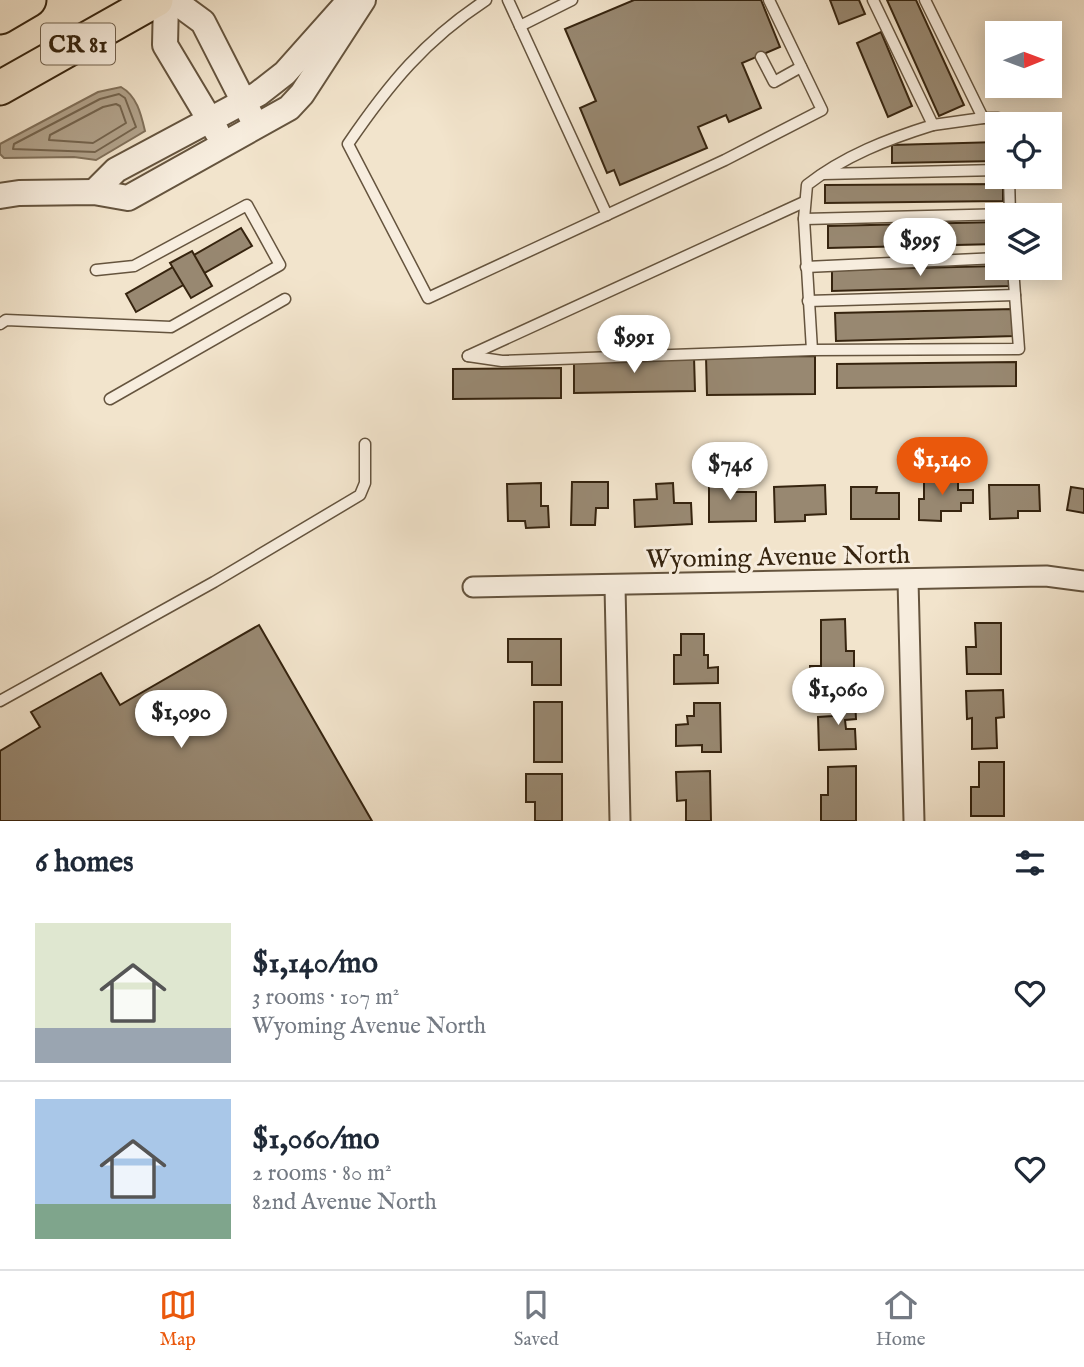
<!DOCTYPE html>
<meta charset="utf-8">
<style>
:root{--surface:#fff;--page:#f2f2f3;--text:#1f2937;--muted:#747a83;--line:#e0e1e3;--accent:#ea580c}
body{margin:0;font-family:"IM FELL English",serif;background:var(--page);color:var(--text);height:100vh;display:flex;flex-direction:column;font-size:26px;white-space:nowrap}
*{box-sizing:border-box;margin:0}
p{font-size:23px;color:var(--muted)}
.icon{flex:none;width:38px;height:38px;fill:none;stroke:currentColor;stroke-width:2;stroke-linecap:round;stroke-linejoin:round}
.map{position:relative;height:821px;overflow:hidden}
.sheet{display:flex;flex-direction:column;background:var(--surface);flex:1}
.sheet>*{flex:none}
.needle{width:46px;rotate:89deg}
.controls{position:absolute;left:985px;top:21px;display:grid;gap:14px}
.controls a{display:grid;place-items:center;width:77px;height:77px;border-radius:0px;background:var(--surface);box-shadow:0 4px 18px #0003;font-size:35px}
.price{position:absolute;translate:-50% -60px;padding:0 16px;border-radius:24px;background:#fff;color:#222;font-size:23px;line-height:46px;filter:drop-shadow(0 2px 4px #0008)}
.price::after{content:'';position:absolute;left:50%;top:42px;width:21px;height:16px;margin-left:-10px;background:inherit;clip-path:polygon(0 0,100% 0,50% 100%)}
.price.selected{background:var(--accent);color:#fff}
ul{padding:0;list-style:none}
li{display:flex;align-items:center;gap:21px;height:175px;padding:0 35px}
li+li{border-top:2px solid var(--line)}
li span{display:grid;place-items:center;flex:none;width:196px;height:140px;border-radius:0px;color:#555}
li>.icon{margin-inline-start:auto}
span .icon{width:84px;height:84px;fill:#fffc;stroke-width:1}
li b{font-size:30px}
h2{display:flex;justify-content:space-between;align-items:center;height:84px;padding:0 35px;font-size:30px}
.tabs{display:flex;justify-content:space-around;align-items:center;height:98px;border-top:2px solid var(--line);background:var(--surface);font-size:19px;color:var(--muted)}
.tabs a{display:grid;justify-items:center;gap:4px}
.tabs .selected{color:var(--accent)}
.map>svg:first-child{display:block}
.water{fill:#b2a38c;stroke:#80705a;stroke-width:2}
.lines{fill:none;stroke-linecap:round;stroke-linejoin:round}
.shore{stroke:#74644e;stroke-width:2}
.building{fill:#988871;stroke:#36240f;stroke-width:2}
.service-casing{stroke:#65543e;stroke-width:13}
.minor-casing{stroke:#65543e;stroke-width:23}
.tertiary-casing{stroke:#65543e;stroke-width:28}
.trunk-casing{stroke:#36240f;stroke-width:37}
.service{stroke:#f7edde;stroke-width:10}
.minor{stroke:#f7edde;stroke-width:19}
.tertiary{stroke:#f7edde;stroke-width:24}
.trunk{stroke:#f2e4cc;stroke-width:33}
.labels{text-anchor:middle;stroke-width:6;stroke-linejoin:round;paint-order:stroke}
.shield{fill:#f7edde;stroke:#70604d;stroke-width:2}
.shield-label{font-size:24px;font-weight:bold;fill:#36240f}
.street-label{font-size:26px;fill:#36240f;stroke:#f7edde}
</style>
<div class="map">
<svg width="1084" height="821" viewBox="0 0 1084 821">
<rect width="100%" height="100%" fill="#f2e4cc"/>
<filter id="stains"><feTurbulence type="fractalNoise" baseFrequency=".00286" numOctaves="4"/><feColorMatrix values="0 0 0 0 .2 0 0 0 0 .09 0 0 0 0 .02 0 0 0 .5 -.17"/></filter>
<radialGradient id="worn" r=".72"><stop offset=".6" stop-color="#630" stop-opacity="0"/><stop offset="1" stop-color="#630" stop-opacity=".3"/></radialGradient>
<path class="water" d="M121 87C137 96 141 114 145 131L96 160 74 157 4 158 0 154V144L98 92Z"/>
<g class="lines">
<g class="shore">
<polygon points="119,94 125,98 136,127 95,152 13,149 14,144 100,99"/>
<polygon points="116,104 120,106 126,123 93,143 49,140 50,135 103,107"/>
</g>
</g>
<g class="building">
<polygon points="634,0 761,0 780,47 742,63 761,108 729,122 726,115 698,127 707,148 620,185 614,170 607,173 580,108 596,101 565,29"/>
<polygon points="830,0 859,0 865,14 839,24"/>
<polygon points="887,0 916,0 964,105 939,116"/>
<polygon points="881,32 912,106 888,117 857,43"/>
<polygon points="998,142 998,161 892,163 892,145"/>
<polygon points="1003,184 1003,201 825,203 825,185"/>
<polygon points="998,222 998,244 828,248 828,226"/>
<polygon points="241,228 252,246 136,312 126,294"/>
<polygon points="192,251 212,286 191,298 170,263"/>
<polygon points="998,266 998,268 1011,268 1011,286 832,291 832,270"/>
<polygon points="1014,309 1015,336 836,341 835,313"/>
<polygon points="815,356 815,394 707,395 706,357"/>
<polygon points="694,357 695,391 574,393 574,359"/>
<polygon points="1016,362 1016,386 837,388 837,364"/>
<polygon points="561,368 561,398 453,399 453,369"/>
<polygon points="924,476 958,476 958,490 973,490 973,503 961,503 961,511 941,511 941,521 919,520 919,499 924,499"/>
<polygon points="732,477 732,492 756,492 756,521 709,522 709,478"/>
<polygon points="572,482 608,482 608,508 596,508 595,525 571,525"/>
<polygon points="541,483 541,506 548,506 549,527 526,528 525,521 508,521 507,484"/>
<polygon points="673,483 674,503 691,503 692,524 635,527 634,500 657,499 656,484"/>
<polygon points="825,485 826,514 805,515 805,521 775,522 774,487"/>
<polygon points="989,485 1039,485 1040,511 1018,511 1018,518 990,519"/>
<polygon points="851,487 877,487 876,493 899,493 899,519 851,519"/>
<polygon points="1071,487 1084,489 1084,513 1067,510"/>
<polygon points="845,619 846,651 854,651 854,681 810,681 810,666 821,666 821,620"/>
<polygon points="975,623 1001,623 1001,674 967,674 966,647 976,647"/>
<polygon points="259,625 372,821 0,821 0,751 40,727 31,712 101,673 120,705"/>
<polygon points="681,634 704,634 704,655 708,655 708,668 718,667 718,683 674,684 674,655 681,655"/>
<polygon points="508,639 561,639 561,685 532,685 532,662 508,662"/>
<polygon points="1003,690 1004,717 996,718 997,748 972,749 972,718 967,719 966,691"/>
<polygon points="855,699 856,719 845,720 846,729 855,729 856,749 819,750 818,717 833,716 832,700"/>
<rect x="534" y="702" width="28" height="60"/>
<polygon points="694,703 720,703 721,752 702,752 702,745 676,746 676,725 688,724 687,716 694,716"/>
<polygon points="979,762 1004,762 1004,816 971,816 971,787 979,787"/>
<polygon points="856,766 856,821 821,821 821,795 828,795 828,767"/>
<polygon points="710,771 711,821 686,821 686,800 677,801 676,772"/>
<polygon points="526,774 562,774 562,821 535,821 535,802 526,802"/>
</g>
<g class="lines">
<g class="service-casing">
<g id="service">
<path d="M486 0C425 40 389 84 348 144L428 298 725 160 822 110 769 0"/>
<polyline points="508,0 607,215"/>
<polyline points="925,0 983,118"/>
<polyline points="520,26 572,0"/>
<polyline points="761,57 774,82 801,67"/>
<polyline points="933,125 983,118 998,118 1003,124"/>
<polyline points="823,174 998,170"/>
<polyline points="1009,177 1010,215"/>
<polyline points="804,219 1010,214"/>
<polyline points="806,267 998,258"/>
<polyline points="808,301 1015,295"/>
<polyline points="0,324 6,320 171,327 280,265 247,205 134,266 96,270"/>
<polyline points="812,350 1019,349 1013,268"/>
<path d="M468 356 502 361 812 350 804 219 807 185C844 156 888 139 933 125L873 0"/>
<polyline points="468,356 804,202"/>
<polyline points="110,399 285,299"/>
<polyline points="0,701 214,582 360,495 365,483 365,444"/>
</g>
</g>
<g class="minor-casing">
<g id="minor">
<polyline points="908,580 914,821"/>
<polyline points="615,586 620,821"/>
<polyline points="473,587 1046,576 1084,581"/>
</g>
</g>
<g class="tertiary-casing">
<g id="tertiary">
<polyline points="166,0 165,45 217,132"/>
<polyline points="173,0 203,22 251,116"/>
<polyline points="94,192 116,170 258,94 285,73 350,0"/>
<polyline points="0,196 19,193 94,192 128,198 289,108 302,94 363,0"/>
</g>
</g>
<g class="trunk-casing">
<g id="trunk">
<polyline points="0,17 29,0"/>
<polyline points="0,88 156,0"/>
</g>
</g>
<use href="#service" class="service"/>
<use href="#minor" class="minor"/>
<use href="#tertiary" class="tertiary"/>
<use href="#trunk" class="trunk"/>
</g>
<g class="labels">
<rect class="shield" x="41" y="23.5" width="74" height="41" rx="5"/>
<g class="shield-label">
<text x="78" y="52">CR 81</text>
</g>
<g class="street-label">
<text transform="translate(778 556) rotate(-1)" y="9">Wyoming Avenue North</text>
</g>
</g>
<rect width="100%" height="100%" filter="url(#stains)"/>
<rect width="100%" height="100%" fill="url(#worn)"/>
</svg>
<div class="controls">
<a><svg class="needle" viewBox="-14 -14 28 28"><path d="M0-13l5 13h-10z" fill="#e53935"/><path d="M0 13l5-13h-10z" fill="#747a83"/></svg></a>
<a><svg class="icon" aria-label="locate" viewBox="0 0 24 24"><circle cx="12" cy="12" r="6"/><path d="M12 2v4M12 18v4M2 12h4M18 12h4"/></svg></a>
<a><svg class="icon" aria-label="layers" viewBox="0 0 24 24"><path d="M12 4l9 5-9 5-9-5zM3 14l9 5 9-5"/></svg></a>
</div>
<b class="price" style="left:920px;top:278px">$995</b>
<b class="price" style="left:634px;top:375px">$991</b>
<b class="price selected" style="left:942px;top:497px">$1,140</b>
<b class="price" style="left:730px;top:502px">$746</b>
<b class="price" style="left:838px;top:727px">$1,060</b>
<b class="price" style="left:181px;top:750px">$1,090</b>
</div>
<section class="sheet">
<h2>6 homes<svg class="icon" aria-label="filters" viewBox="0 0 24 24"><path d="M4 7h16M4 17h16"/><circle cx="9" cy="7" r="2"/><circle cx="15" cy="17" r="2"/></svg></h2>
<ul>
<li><span style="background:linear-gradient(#dfe7d0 75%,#9aa5b1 0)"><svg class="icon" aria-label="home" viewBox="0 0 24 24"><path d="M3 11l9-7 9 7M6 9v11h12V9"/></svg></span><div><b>$1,140/mo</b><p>3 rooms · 107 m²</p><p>Wyoming Avenue North</p></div><svg class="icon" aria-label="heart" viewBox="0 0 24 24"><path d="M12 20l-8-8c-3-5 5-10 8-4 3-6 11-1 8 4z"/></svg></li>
<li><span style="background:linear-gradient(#a9c7e8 75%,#7fa58c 0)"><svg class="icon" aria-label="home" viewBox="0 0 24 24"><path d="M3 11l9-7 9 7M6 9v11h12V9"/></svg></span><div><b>$1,060/mo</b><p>2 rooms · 80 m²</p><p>82nd Avenue North</p></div><svg class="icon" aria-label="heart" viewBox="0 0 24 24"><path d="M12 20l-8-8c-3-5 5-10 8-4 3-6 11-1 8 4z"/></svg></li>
</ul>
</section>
<nav class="tabs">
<a class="selected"><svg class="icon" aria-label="map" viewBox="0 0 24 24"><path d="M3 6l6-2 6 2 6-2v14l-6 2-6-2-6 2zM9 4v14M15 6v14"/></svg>Map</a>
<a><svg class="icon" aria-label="saved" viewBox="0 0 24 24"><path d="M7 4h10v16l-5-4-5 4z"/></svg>Saved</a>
<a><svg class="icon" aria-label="home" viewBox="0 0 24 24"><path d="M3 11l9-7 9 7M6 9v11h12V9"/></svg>Home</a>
</nav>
